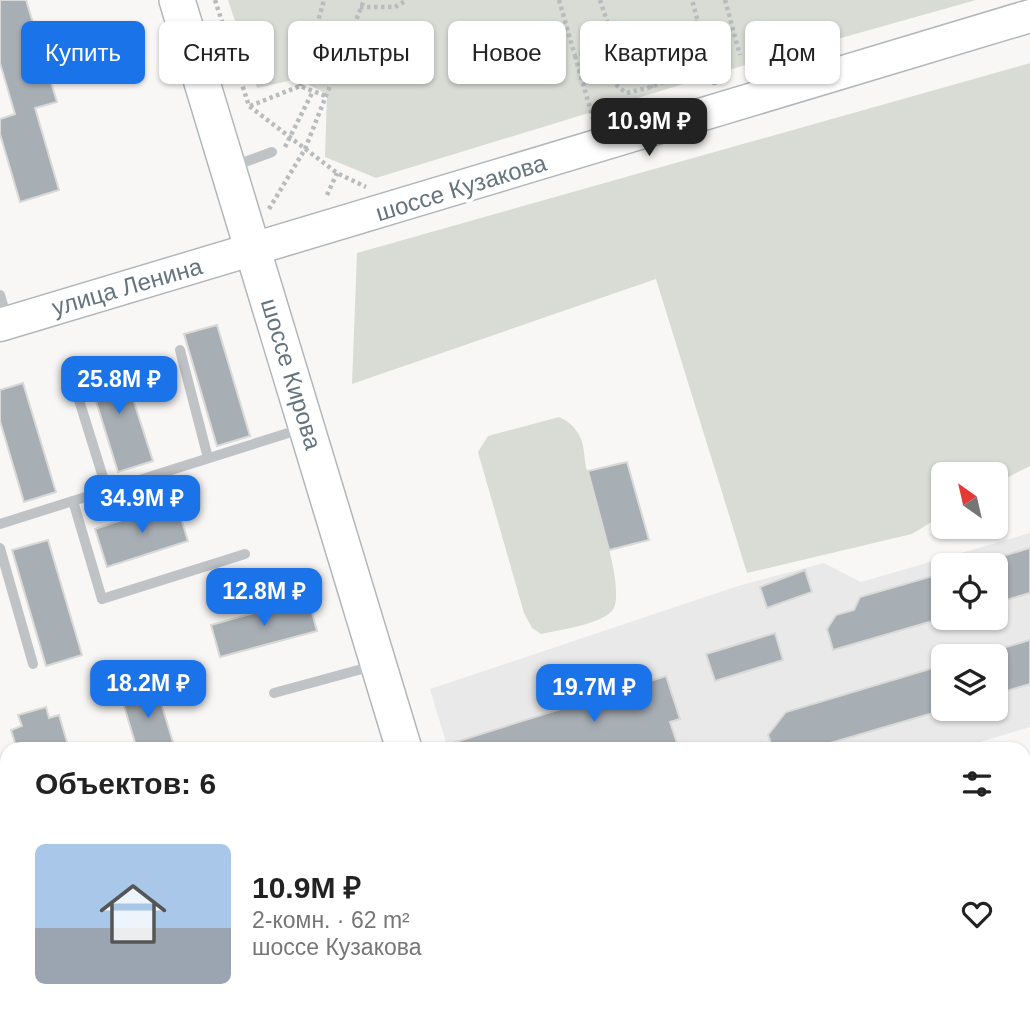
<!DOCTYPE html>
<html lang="ru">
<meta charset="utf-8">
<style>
:root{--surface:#fff;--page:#f2f2f2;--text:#222;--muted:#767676;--line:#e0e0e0;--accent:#1a73e8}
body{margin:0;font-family:Helvetica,sans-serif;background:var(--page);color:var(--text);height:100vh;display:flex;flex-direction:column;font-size:26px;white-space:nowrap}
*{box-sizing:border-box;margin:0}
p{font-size:23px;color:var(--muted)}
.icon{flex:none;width:38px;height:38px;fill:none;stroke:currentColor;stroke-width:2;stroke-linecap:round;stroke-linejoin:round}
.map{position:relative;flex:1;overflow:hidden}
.side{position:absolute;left:0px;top:742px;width:1031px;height:273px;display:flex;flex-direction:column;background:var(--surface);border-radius:21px 21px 0 0;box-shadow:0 2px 5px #0004}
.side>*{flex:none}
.banner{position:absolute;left:21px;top:21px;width:989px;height:63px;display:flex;gap:14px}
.needle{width:46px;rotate:326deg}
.fabs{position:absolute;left:931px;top:462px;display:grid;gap:14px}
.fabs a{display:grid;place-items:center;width:77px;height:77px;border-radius:10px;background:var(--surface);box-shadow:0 2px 5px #0004;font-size:35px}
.price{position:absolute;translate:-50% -60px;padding:0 16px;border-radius:14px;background:var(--accent);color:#fff;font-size:23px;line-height:46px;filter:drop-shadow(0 2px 4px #0008)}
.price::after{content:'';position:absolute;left:50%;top:42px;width:21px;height:16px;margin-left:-10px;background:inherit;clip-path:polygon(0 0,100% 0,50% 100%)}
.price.active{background:#222;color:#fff}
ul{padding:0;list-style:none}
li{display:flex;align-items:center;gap:21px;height:175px;padding:0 35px}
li+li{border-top:2px solid var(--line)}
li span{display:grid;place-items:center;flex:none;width:196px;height:140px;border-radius:10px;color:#555}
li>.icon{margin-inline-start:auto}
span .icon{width:84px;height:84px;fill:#fffc;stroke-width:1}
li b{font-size:30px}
h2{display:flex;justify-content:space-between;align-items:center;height:84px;padding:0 35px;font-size:30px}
.pill{padding:0 24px;border-radius:10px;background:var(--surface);box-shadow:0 2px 5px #0004;font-size:24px;line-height:63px}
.pill.active{background:var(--accent);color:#fff}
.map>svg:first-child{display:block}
.built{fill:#e8e9e8;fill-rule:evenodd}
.green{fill:#d8dcd5}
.building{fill:#a7aeb4;stroke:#d9d9d7;stroke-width:2}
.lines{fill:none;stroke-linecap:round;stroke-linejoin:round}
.secondary-casing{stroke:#b1b7bb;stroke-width:35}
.primary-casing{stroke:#b2b7bb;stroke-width:38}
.path{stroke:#b9bcbe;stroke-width:4.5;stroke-dasharray:3.5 3.5;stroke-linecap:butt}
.service{stroke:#bfc3c6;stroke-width:10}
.minor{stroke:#bfc3c6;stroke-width:21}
.secondary{stroke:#fff;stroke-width:32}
.primary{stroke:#fff;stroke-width:35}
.labels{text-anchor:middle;stroke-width:7;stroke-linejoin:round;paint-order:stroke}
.street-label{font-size:24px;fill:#65747e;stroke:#fff}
</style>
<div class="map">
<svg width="1030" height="1015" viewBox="0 0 1030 1015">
<rect width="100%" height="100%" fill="#f8f7f5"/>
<g class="built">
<path d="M1030 533V727L957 749H448L430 689 738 586 824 563 861 582ZM943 565H996V618H943ZM943 656H996V709H943Z"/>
<polygon points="1030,971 1030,1015 887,1015 908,1008 1024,1008 1024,973"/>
</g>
<g class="green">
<polygon points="228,0 976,0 752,63 376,178 325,157 327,94 297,79 257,88"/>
<polygon points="1030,63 1030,466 996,483 996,474 943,474 943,515 912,534 747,573 656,279 352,384 357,253"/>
<path d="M559 417C570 422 576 428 581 439 585 449 584 461 587 471 593 496 628 592 612 611 601 624 559 630 541 634L532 628 524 613 478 452 488 436Z"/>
</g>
<g class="building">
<polygon points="0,0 26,0 57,102 35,108 59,190 20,202 0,134 0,119 15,114 0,63"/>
<polygon points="217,325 250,436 217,446 184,334"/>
<polygon points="120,359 153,461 118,472 86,369"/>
<polygon points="23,383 56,492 24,502 0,421 0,390"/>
<polygon points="627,462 649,540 609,550 588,471"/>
<polygon points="176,502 188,541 107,567 95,529"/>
<polygon points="48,540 82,655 46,666 12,550"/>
<polygon points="1030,548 1030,593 996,603 996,558"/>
<polygon points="805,570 812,592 767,608 760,587"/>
<polygon points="943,573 943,618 833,650 827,629 836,615 854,610 860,597"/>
<polygon points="308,598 317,631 220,657 211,625"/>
<polygon points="775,633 783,660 715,681 706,654"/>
<polygon points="1030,640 1030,684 996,694 996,650"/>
<polygon points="943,665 943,710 810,749 773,749 768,735 786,712"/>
<polygon points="666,676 680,719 670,722 679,749 446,749 446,745"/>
<polygon points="156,686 175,749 137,749 121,696"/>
<polygon points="46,707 49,718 59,715 69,749 17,749 11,730 22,726 18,715"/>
</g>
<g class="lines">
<g class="secondary-casing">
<polyline id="secondary" points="0,325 1030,16"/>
</g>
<g class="primary-casing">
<g id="primary">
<polyline points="177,0 404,749"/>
<polyline points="481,1008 483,1015"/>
</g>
</g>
<g class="path">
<polyline points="215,0 249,106 337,173 366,187"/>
<polyline points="559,0 575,56 698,22 692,0"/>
<polyline points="600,0 615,45"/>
<polyline points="725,0 740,55"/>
<polyline points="360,7 395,7 407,0"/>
<polyline points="698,22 704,31 715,85"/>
<polyline points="634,39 652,90"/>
<polyline points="609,46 617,64 630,71 646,72 666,55 672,44 669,30"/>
<polyline points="592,51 605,76 626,93 651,87 678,76 684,56 680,27"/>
<polyline points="575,56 594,122"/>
<polyline points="300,86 324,0"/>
<polyline points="250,106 300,86 326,96"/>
<polyline points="285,147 313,91"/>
<polyline points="327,195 337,173"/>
<polyline points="269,209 305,149 364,0"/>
</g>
<g class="service">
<polyline points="656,104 663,124"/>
<polyline points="231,167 272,152"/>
<polyline points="0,295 7,319"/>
<polyline points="180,350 208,458"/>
<polyline points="74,384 107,490"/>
<polyline points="73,501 102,599 245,554"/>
<polyline points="0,524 301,429"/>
<polyline points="0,548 33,664"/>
<polyline points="274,693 373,666"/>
<polyline points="0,857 0,865"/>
<polyline points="0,971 7,1001"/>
<polyline points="9,1008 10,1015"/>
<polyline points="256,1008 258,1015"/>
<polyline points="370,1008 372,1015"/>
<polyline points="63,1015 85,1008"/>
</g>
<g class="minor">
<polyline points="1024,922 1030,920"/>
<polyline points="719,1015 742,1008"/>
</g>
<use href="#secondary" class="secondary"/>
<use href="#primary" class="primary"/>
</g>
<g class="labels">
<g class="street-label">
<text transform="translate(461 188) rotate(-17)" y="8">шоссе Кузакова</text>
<text transform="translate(127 287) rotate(-16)" y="8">улица Ленина</text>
<text transform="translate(291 374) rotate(73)" y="8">шоссе Кирова</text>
</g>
</g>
</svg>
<div class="fabs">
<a><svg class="needle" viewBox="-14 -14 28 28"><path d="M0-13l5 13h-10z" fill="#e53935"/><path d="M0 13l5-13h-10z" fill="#767676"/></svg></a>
<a><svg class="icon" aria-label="locate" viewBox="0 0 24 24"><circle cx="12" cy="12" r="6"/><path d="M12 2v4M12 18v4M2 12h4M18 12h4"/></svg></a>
<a><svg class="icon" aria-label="layers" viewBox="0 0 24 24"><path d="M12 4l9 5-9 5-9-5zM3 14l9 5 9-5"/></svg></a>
</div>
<b class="price active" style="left:649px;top:158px">10.9M ₽</b>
<b class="price" style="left:119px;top:416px">25.8M ₽</b>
<b class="price" style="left:142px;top:535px">34.9M ₽</b>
<b class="price" style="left:264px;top:628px">12.8M ₽</b>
<b class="price" style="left:148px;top:720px">18.2M ₽</b>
<b class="price" style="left:594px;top:724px">19.7M ₽</b>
<div class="banner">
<a class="pill active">Купить</a>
<a class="pill">Снять</a>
<a class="pill">Фильтры</a>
<a class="pill">Новое</a>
<a class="pill">Квартира</a>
<a class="pill">Дом</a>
</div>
<section class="side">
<h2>Объектов: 6<svg class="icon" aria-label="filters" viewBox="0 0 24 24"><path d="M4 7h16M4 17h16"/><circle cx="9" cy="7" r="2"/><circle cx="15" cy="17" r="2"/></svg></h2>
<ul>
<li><span style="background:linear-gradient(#a9c7e8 60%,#9aa5b1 0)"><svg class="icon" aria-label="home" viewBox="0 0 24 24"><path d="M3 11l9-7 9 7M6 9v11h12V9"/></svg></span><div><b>10.9M ₽</b><p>2-комн. · 62 m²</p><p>шоссе Кузакова</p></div><svg class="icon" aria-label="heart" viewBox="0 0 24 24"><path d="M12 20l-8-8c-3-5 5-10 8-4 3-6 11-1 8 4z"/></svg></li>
</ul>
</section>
</div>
